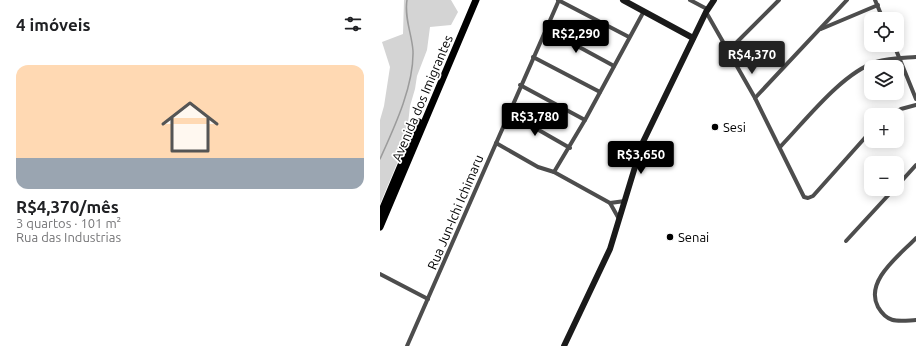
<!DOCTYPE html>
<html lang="pt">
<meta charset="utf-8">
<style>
:root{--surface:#fff;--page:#f6f6f6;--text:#202124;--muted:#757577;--line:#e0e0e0;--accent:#000}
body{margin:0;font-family:Ubuntu,sans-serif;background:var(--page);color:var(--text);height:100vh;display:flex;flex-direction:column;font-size:15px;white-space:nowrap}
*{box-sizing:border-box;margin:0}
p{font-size:13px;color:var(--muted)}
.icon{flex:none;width:22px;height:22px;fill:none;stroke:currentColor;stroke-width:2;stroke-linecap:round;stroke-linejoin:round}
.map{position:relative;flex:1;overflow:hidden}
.panel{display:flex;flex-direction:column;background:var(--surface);width:380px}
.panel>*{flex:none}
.tools{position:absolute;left:484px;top:12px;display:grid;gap:8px}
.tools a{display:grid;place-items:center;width:40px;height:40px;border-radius:8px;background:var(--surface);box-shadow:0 2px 10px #0003;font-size:20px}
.price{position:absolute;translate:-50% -34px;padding:0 9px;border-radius:4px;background:var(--accent);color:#fff;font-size:13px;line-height:26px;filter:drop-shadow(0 1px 2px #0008)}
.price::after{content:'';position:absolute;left:50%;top:24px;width:12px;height:9px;margin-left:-6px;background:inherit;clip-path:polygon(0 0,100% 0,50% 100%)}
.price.on{background:#222;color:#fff}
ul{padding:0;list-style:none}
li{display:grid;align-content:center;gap:8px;height:212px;padding:0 16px}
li+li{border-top:1px solid var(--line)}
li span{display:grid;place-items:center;height:124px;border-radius:12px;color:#555}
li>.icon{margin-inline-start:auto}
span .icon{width:72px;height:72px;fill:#fffc;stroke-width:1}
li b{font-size:17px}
h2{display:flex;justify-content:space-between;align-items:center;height:48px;padding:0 16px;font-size:17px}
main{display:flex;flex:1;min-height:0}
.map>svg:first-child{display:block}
.green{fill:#d4d4d4}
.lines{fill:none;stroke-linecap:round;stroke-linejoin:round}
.stream{stroke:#9b9b9b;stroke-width:1.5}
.street{stroke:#4d4d4d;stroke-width:4}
.secondary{stroke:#1a1a1a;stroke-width:6}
.primary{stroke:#000;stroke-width:7}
.poi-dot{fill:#000;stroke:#fff;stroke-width:1.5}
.labels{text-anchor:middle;stroke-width:3.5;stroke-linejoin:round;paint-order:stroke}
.street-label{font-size:13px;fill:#000;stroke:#fff}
.poi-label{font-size:13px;fill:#000;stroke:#fff;text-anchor:start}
</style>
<main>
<section class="panel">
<h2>4 imóveis<svg class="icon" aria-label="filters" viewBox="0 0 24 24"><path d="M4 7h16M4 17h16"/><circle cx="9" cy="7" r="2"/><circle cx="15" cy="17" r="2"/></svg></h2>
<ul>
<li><span style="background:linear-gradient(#ffd9b3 75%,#9aa5b1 0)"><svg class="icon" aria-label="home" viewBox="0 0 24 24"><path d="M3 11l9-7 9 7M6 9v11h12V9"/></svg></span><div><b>R$4,370/mês</b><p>3 quartos · 101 m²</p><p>Rua das Industrias</p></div></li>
</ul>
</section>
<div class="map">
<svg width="536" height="346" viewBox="0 0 536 346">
<rect width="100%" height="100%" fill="#fff"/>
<polygon class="green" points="24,0 71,0 78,12 71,25 50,27 47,50 37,76 35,89 30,106 26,142 0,204 0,120 4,106 10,67 2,42 23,34"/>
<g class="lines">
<path class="stream" d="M0 159C14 128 34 86 33 51 32 34 24 18 27 0"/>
<g class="street">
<polyline points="178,0 249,37"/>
<polyline points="310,0 327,9"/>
<polyline points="495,0 503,19"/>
<polyline points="326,12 375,98 424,197 428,198 433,196 491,131"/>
<polyline points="166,29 234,66"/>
<polyline points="441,29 498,5"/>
<polyline points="514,45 536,99"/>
<polyline points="349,50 399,0"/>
<polyline points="153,57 220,92"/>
<polyline points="140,85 205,120"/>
<polyline points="375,98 467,0"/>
<polyline points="129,113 190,148"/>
<polyline points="511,115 521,109 536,105"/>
<polyline points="116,143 158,167 174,172 230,203 239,219"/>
<path d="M400 147C425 121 462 73 496 62 509 58 523 58 536 57"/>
<polyline points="174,172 205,120 264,11"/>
<polyline points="517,186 536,165"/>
<polyline points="230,203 245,201"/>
<path d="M536 238C520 255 484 281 498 307 508 324 518 321 536 320"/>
<polyline points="466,241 514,189"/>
<polyline points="0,274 48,299"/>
<polyline points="27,346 179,0"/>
</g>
<g class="secondary">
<polyline points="243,0 313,38"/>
<polyline points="184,346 230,249 262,144 326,12 334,0"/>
</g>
<g class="primary">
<polyline points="0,215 39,122"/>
<polyline points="0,227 96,0"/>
</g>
</g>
<g class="poi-dot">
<circle cx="335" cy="127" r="4"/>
<circle cx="290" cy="237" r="4"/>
</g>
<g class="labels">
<g class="street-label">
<text transform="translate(42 98) rotate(-67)" y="5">Avenida dos Imigrantes</text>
<text transform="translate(75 212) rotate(-67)" y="5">Rua Jun-Ichi Ichimaru</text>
</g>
<g class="poi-label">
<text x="343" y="132">Sesi</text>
<text x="298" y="242">Senai</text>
</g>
</g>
</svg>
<div class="tools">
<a><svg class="icon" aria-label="locate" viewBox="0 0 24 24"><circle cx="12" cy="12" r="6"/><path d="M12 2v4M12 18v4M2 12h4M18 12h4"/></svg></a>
<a><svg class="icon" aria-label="layers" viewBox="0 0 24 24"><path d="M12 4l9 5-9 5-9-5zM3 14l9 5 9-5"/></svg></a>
<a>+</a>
<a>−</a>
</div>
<b class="price" style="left:196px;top:54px">R$2,290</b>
<b class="price on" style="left:372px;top:75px">R$4,370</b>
<b class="price" style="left:155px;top:137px">R$3,780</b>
<b class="price" style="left:261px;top:175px">R$3,650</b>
</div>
</main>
